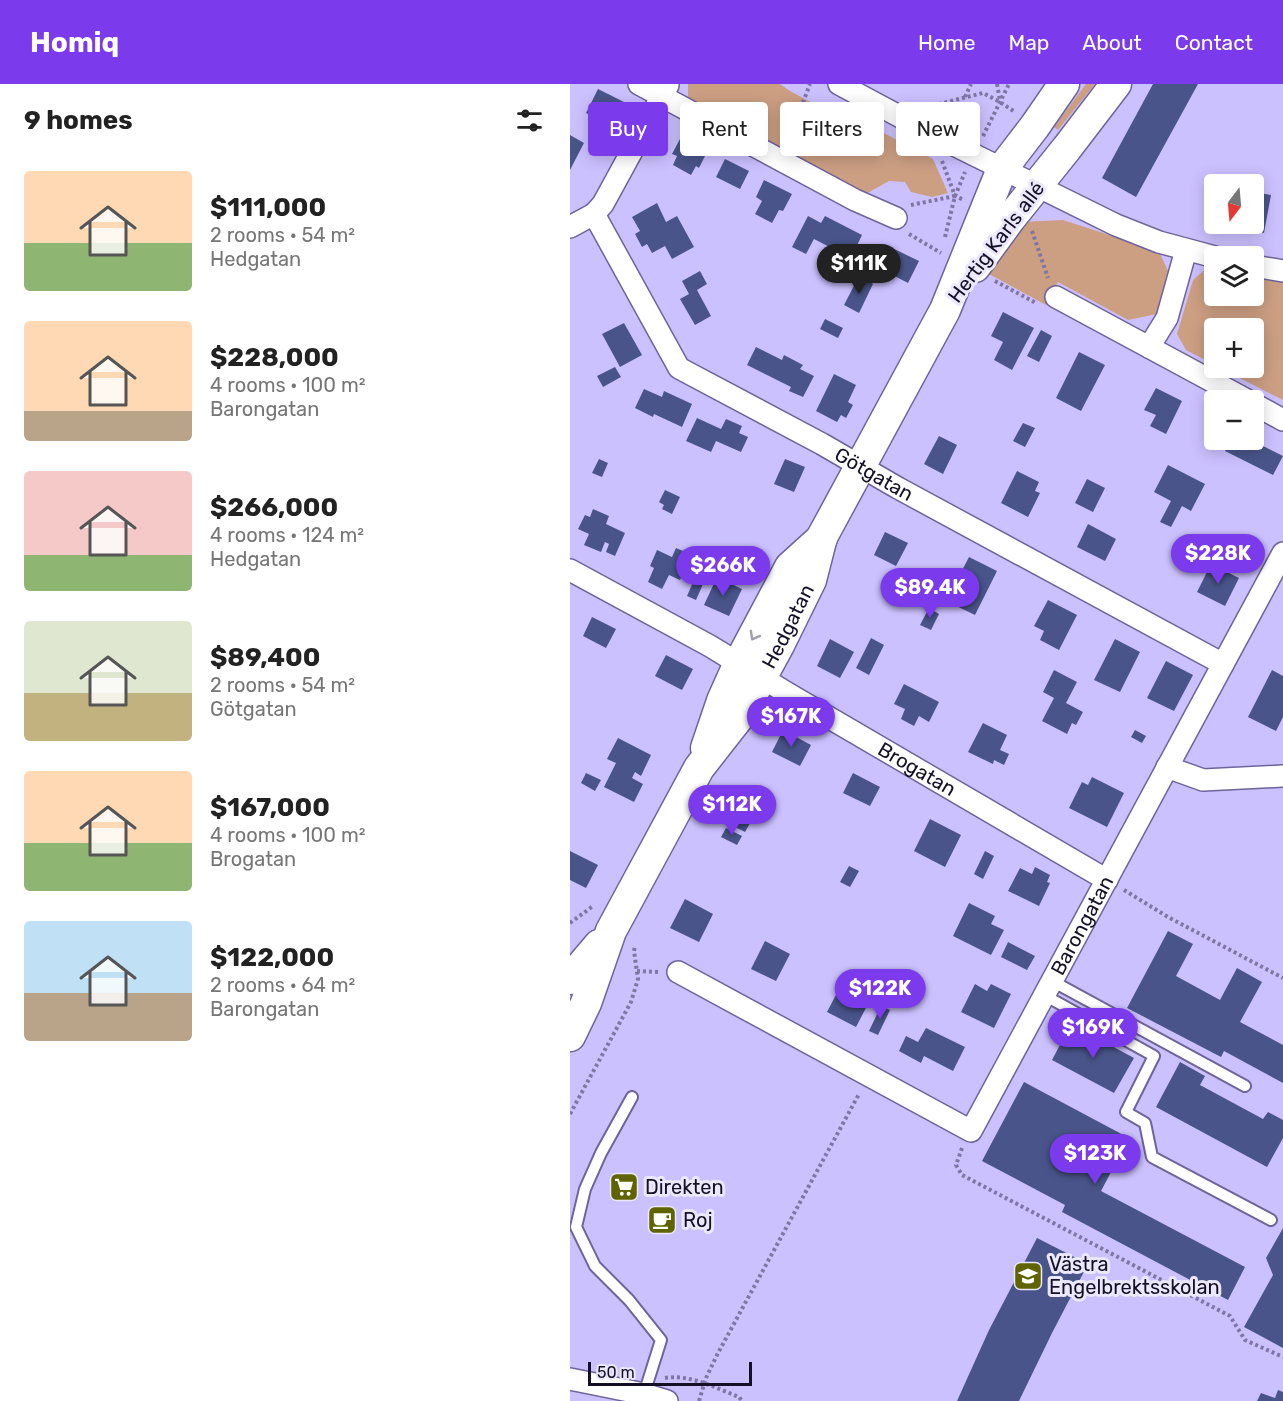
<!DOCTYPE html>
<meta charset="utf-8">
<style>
:root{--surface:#fff;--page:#f2f2f2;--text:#222;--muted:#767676;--accent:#7c3aed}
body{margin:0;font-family:Rubik,sans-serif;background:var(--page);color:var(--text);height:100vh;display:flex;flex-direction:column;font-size:22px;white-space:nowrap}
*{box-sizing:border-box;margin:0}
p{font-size:20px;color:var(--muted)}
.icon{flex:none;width:33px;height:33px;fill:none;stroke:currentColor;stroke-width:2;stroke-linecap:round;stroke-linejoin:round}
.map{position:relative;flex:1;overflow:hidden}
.panel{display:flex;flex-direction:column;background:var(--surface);width:570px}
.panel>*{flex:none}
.top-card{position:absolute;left:18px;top:18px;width:570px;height:54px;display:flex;gap:12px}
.needle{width:39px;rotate:196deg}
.tools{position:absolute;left:634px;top:90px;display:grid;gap:12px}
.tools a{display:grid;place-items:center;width:60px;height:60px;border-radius:6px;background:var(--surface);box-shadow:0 3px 15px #0003;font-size:30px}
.scale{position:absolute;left:18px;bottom:15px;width:164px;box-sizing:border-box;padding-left:6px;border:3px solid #151026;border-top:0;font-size:16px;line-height:21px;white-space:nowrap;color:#151026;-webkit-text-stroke:4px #ebe8fc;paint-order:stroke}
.price{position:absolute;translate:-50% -51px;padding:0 14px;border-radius:21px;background:var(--accent);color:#fff;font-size:20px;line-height:39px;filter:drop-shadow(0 2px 3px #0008)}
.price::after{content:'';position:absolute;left:50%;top:36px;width:18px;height:14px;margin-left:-9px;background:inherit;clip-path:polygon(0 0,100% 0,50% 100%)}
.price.selected{background:#222;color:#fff}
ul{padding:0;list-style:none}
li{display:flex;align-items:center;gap:18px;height:150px;padding:0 24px}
li span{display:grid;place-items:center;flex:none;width:168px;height:120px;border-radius:6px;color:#555}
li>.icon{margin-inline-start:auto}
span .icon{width:72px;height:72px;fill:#fffc;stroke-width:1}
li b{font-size:26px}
h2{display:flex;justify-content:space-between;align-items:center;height:72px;padding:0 24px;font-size:26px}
.pill{padding:0 21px;border-radius:6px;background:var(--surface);box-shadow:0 3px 15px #0003;font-size:21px;line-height:54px}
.pill.selected{background:var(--accent);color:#fff}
header{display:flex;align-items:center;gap:36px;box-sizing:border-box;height:84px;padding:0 30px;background:var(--accent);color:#fff}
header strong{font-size:28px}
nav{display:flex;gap:33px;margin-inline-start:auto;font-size:21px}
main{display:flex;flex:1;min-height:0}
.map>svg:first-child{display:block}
.green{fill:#cc9f83}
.building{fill:#49558a}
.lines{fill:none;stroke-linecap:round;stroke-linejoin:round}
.lane-casing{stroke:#6f639b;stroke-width:14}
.street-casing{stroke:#6f639b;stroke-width:24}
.secondary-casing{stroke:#6f639b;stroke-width:33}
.path{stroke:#7f76a4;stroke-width:4;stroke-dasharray:3 3;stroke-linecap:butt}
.lane{stroke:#fff;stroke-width:10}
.street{stroke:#fff;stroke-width:21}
.secondary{stroke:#fff;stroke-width:30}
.oneway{stroke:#a19fa8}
.labels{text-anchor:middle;stroke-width:6;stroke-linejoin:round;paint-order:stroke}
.street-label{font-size:20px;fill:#151026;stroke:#ebe8fc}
.poi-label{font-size:20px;fill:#151026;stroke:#ebe8fc;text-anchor:start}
</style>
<header>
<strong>Homiq</strong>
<nav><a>Home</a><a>Map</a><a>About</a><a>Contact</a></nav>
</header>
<main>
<section class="panel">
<h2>9 homes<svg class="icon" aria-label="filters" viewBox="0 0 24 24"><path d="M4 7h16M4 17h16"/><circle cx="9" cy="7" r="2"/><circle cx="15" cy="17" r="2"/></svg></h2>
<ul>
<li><span style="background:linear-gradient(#ffd9b3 60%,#8fb573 0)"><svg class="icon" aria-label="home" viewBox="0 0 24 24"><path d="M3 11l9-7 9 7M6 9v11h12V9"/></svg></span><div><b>$111,000</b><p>2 rooms · 54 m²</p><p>Hedgatan</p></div></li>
<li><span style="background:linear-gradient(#ffd9b3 75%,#b9a48a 0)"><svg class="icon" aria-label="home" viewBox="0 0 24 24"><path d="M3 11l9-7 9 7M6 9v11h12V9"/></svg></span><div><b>$228,000</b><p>4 rooms · 100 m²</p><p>Barongatan</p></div></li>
<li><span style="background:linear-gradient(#f6c9c9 70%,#8fb573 0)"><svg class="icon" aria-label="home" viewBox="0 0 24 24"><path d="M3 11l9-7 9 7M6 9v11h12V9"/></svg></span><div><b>$266,000</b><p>4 rooms · 124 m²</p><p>Hedgatan</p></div></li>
<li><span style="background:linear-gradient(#dfe7d0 60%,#c2b280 0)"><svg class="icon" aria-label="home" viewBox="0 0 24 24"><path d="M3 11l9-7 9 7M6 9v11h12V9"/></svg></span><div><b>$89,400</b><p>2 rooms · 54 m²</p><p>Götgatan</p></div></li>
<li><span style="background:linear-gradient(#ffd9b3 60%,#8fb573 0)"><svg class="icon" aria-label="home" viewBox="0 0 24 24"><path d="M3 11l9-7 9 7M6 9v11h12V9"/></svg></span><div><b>$167,000</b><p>4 rooms · 100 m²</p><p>Brogatan</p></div></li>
<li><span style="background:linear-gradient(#bfe0f5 60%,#b9a48a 0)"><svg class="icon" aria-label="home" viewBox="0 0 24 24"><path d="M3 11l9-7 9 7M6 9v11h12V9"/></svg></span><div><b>$122,000</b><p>2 rooms · 64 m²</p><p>Barongatan</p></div></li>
</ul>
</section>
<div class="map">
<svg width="713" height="1317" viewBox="0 0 713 1317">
<rect width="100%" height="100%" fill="#ccc1ff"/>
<g class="green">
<polygon points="118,0 210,0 220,7 270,34 293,38 363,75 378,109 362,113 341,108 335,98 319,97 294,111 118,15"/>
<polygon points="516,0 525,0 488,46 484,43"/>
<polygon points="493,136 589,167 598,187 587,230 558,236 488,198 476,221 419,190 450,138"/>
<polygon points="638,183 645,185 645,212 684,212 684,191 713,197 713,316 650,284 684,284 684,244 645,244 645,281 616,266 607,250 623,196"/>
</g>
<g class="building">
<polygon points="583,0 628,0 566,113 532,94"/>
<polygon points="28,5 58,20 45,44 16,29"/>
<polygon points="118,47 135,55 131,63 138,66 129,84 126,82 121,91 103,81 107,72 102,70 111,53 114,54"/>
<polygon points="0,51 14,59 0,86"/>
<polygon points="155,75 179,87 170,105 146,93"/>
<polygon points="194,96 222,110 213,127 209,126 202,139 185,130 192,117 186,113"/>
<polygon points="684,108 701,111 694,149 649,141 649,140 684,140"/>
<polygon points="87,119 96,138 107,132 124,163 102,175 95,162 82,169 77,160 72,163 65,150 70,147 62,133"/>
<polygon points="238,132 251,139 255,132 292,151 281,174 244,155 236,170 222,163"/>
<polygon points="320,163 349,177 338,199 309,184"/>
<polygon points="130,187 137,200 127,206 141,232 125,241 110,215 119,210 112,197"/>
<polygon points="289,192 303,200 289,229 274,221"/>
<polygon points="433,228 464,244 442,286 424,276 433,258 421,252"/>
<polygon points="255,235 273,244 268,254 250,245"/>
<polygon points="54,239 72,271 50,283 32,250"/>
<polygon points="471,246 482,252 469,278 457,272"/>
<polygon points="186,263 212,276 214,271 233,281 230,285 244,292 233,313 219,307 221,303 177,281"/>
<polygon points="509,268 535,281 511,327 486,314"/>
<polygon points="45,283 51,293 33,303 27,292"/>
<polygon points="264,290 286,301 278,318 283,321 276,334 271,331 267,338 246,327"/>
<polygon points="586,304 612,317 596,350 580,342 586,331 574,326"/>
<polygon points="74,305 92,313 94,307 122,320 112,343 84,330 83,333 65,324"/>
<polygon points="127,334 151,345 156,335 172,342 169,349 178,353 171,368 146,357 141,368 116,357"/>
<polygon points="453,339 465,344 455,363 443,357"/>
<polygon points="369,352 387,361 373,390 354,380"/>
<polygon points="661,356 681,356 713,372 703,391 655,367"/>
<polygon points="29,375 38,379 32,393 22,389"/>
<polygon points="215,375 235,383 224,408 204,400"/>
<polygon points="598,381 635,400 621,427 612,422 601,443 590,438 601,417 584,408"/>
<polygon points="447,387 469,398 465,407 470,409 458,433 431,419"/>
<polygon points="517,395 535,404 523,428 505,419"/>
<polygon points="95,406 110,413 102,430 92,425 94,421 89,418"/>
<polygon points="23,425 39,432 36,440 55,449 45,472 36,468 39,460 35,458 31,468 14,461 19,450 8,445 15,431 20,433"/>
<polygon points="518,440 546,455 535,477 507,463"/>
<polygon points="315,448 338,459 326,482 304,471"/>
<polygon points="106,464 118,469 114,478 118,480 110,496 99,491 92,505 78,498 84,484 80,482 87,466 102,473"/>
<polygon points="399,473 427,487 405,531 376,517"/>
<polygon points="641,480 669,494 655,522 627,508"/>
<polygon points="334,491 351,500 346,510 329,501"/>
<polygon points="147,493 172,505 159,532 134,521"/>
<polygon points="124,496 133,500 126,516 117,512"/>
<polygon points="478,516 507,531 489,566 470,556 474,547 464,542"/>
<polygon points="359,524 369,530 361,546 350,541"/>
<polygon points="22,533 46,545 36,564 13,552"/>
<polygon points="301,554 314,561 299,591 286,584"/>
<polygon points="260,555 284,568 270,594 247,582"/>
<polygon points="545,555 570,568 550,608 524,596"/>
<polygon points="96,571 123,585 112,606 85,592"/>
<polygon points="596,577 623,591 604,627 577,614"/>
<polygon points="484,586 507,598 496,619 513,628 506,641 502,639 497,650 472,637 484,614 473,608"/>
<polygon points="702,586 713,592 713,633 706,647 678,633"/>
<polygon points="334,600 369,618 359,638 349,632 344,642 331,635 335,625 324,620"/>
<polygon points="413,639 437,651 430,666 439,670 434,681 424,676 423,680 398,668"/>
<polygon points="213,646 241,661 230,682 202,668"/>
<polygon points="565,646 576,652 572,659 561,653"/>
<polygon points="48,654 81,671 71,692 65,688 62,694 73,700 64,718 34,703 46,679 37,675"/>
<polygon points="16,689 31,696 25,707 11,699"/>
<polygon points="283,689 310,703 300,722 273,709"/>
<polygon points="522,693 554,709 537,743 499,724 512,698 518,701"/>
<polygon points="161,730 180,739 175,748 157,739"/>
<polygon points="360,735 391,751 375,783 344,767"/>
<polygon points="156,744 172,752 167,761 151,753"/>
<polygon points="0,767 28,781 16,804 0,796"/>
<polygon points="415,767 424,772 413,795 404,790"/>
<polygon points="279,782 289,787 280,803 270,798"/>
<polygon points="465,783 480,791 477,798 480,799 469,822 438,807 450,784 462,790"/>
<polygon points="115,815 143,830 129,858 100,844"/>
<polygon points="399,819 425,832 421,840 434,846 421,871 383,852"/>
<polygon points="598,847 623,860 606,892 650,916 667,884 692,898 670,938 713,961 713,999 654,967 651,973 557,924"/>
<polygon points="195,857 220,870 206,897 181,885"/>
<polygon points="438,858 465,872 457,886 431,873"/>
<polygon points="405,900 417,907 421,900 441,910 424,944 391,928"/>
<polygon points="269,905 298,920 286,943 257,928"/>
<polygon points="311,922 320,926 308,951 299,947"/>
<polygon points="501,940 564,974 544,1009 482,976"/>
<polygon points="356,944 395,963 383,987 354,972 351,979 329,967 336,952 348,958"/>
<polygon points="610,978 635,992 630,1001 693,1035 698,1028 713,1036 713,1054 697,1083 586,1023"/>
<polygon points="454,998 559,1054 531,1107 675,1183 658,1216 492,1128 495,1121 412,1077"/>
<polygon points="713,1144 713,1264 674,1243 703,1191 696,1174"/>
<polygon points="467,1154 518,1180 482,1249 449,1317 387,1317 419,1246"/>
<polygon points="708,1306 713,1308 713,1317 687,1317 691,1309 705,1314"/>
</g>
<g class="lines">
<g class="lane-casing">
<g id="lane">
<polyline points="482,897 675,1002"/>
<polyline points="474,911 584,972 556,1028 575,1039 582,1073 701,1136"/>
<polyline points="62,1013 31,1069 15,1105 6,1143 25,1182 59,1216 91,1256 74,1310"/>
</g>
</g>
<g class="street-casing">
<g id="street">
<polyline points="69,0 285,116 326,134"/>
<polyline points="269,0 368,53 546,141 589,158 645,173"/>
<path id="s1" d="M24 130 109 284 252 360 328 404 653 580"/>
<polyline points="0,143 24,130 33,120 98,1"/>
<polyline points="684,182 713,187"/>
<polyline points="486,213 677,316"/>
<polyline points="579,263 597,234 616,166"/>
<polyline points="684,320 713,336"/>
<path id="s2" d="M0 486 140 562 217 609 537 796"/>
<polyline points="597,683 633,696 713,692"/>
<path id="s3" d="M108 888 401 1047 713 469"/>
<polyline points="0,1295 74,1310 97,1317"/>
</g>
</g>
<g class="secondary-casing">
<g id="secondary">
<polyline points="405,183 440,135 497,64 546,0"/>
<polyline points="136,664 152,617 169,579 220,483 252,454"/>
<polyline points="0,895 29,861"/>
<path id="s4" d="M0 952 16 919 41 847 129 684 172 629 209 561 241 496 252 453 375 226 432 85 465 42 494 0"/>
</g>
</g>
<g class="path">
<polyline points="427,0 430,17"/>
<polyline points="395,13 401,0"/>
<polyline points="357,23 413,9 430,18 445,28"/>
<polyline points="413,52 439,0"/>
<polyline points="223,59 228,48 232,21 240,0"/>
<polyline points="372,77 385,112 394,116"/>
<polyline points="341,121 385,112"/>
<polyline points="462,147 478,194"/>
<polyline points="339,150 371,169"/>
<polyline points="375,153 385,112 395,88"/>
<polyline points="425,197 466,219"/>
<polyline points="554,806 598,833 713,894"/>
<polyline points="0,839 23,822"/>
<polyline points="67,887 89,888"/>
<polyline points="0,1030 61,918 68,895 64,867 65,862"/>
<polyline points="392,1064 386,1081 392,1091 660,1232 675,1256 713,1273"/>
<path d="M95 1294C120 1290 146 1304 169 1313L172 1317"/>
<polyline points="129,1317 136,1294 148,1269 289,1010"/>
</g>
<use href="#lane" class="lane"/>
<use href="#street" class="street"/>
<use href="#secondary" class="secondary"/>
</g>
<defs><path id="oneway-chevron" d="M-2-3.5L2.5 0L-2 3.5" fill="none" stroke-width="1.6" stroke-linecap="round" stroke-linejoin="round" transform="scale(1.5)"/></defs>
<use class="oneway" href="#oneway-chevron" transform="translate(184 552) rotate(119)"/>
<defs>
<g id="supermarket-square" transform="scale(1.5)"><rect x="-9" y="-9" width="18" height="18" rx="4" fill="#606400" stroke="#ebe8fc"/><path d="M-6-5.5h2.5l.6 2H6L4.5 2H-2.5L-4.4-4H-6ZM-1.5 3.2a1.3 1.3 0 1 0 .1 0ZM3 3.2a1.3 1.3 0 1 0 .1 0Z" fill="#fff"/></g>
<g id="cafe-square" transform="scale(1.5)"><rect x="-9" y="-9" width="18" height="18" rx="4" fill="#606400" stroke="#ebe8fc"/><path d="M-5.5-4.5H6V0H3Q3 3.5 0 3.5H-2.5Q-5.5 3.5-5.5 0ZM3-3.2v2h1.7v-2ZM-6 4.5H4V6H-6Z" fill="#fff"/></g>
<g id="school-square" transform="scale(1.5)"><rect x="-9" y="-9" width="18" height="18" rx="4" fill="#606400" stroke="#ebe8fc"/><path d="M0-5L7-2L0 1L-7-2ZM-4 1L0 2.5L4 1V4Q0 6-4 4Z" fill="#fff"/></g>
</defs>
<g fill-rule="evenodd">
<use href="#supermarket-square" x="54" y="1103"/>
<use href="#cafe-square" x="92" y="1136"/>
<use href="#school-square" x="458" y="1192"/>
</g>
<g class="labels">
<g class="street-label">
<text transform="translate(426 158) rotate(-53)" y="7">Hertig Karls allé</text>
<text dy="7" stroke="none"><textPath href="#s1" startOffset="398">Götgatan</textPath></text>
<text dy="7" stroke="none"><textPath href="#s4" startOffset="466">Hedgatan</textPath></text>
<text dy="7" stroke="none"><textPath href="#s2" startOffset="400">Brogatan</textPath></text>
<text dy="7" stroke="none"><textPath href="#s3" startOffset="567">Barongatan</textPath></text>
</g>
<g class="poi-label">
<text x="75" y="1110">Direkten</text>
<text x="113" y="1143">Roj</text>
<text x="479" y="1187">Västra<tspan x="479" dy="23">Engelbrektsskolan</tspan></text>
</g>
</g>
</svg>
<div class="tools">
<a><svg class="needle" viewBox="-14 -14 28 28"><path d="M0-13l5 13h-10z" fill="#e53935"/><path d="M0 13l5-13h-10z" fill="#767676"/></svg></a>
<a><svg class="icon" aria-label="layers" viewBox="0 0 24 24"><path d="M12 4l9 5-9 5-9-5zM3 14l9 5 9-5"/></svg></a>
<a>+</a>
<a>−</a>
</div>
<div class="scale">50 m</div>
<b class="price selected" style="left:289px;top:211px">$111K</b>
<b class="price" style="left:648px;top:501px">$228K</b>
<b class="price" style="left:153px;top:513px">$266K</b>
<b class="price" style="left:360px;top:535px">$89.4K</b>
<b class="price" style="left:221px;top:664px">$167K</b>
<b class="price" style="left:162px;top:752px">$112K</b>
<b class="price" style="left:310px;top:936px">$122K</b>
<b class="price" style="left:523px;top:975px">$169K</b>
<b class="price" style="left:525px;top:1101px">$123K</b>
<div class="top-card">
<a class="pill selected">Buy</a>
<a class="pill">Rent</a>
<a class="pill">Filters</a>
<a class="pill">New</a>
</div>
</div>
</main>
